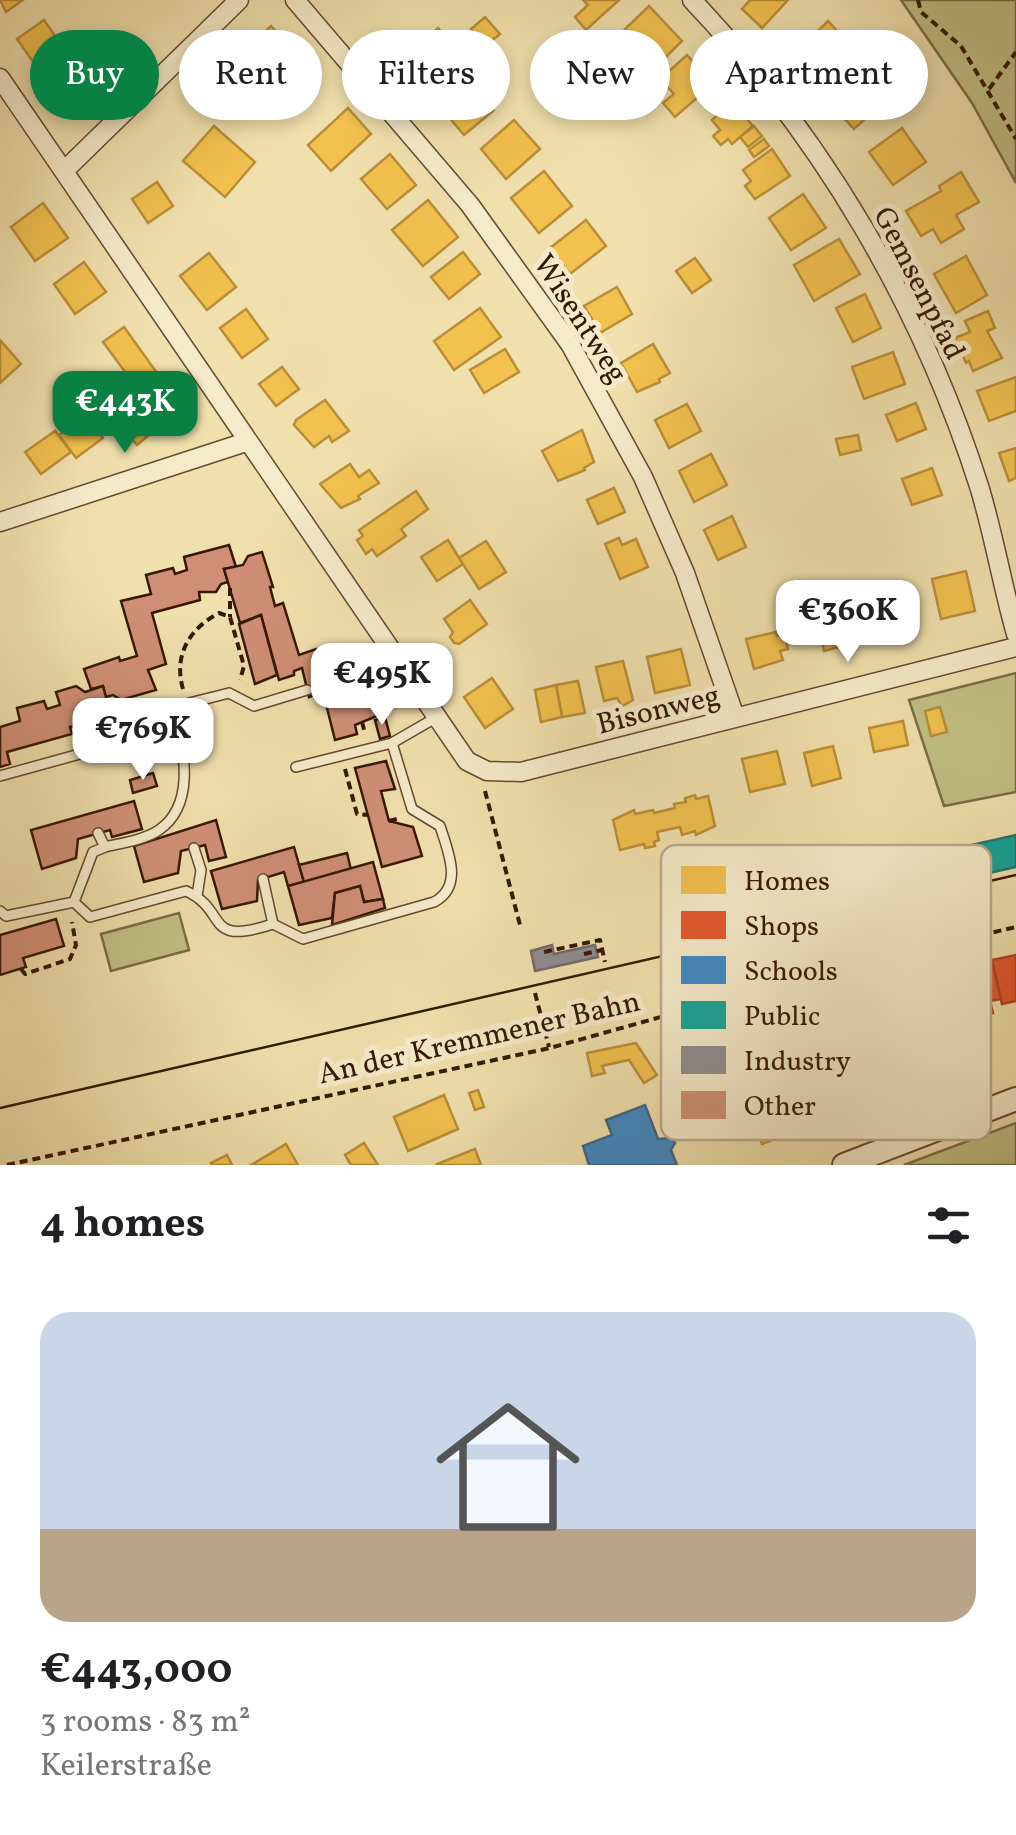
<!DOCTYPE html>
<meta charset="utf-8">
<style>
:root{--surface:#fff;--page:#f2f2f2;--text:#202124;--muted:#757577;--accent:#0b8043}
body{margin:0;font-family:Vollkorn,serif;background:var(--page);color:var(--text);height:100vh;display:flex;flex-direction:column;font-size:38px;white-space:nowrap}
*{box-sizing:border-box;margin:0}
p{font-size:32px;color:var(--muted)}
.icon{flex:none;width:55px;height:55px;fill:none;stroke:currentColor;stroke-width:2;stroke-linecap:round;stroke-linejoin:round}
.map{position:relative;height:1165px;overflow:hidden}
.drawer{display:flex;flex-direction:column;background:var(--surface);flex:1}
.drawer>*{flex:none}
.top-card{position:absolute;left:30px;top:30px;width:958px;height:90px;display:flex;gap:20px}
.price{position:absolute;translate:-50% -85px;padding:0 22px;border-radius:20px;background:#fff;color:#222;font-size:32px;line-height:65px;filter:drop-shadow(0 2px 5px #0008)}
.price::after{content:'';position:absolute;left:50%;top:60px;width:30px;height:22px;margin-left:-15px;background:inherit;clip-path:polygon(0 0,100% 0,50% 100%)}
.price.selected{background:var(--accent);color:#fff}
ul{padding:0;list-style:none}
li{display:grid;align-content:center;gap:20px;height:530px;padding:0 40px}
li span{display:grid;place-items:center;height:310px;border-radius:30px;color:#555}
li>.icon{margin-inline-start:auto}
span .icon{width:180px;height:180px;fill:#fffc;stroke-width:1}
li b{font-size:42px}
h2{display:flex;justify-content:space-between;align-items:center;height:120px;padding:0 40px;font-size:42px}
.chip{padding:0 35px;border-radius:45px;background:var(--surface);box-shadow:0 5px 15px #0003;font-size:35px;line-height:90px}
.chip.selected{background:var(--accent);color:#fff}
.map>svg:first-child{display:block}
.green{fill:#c0c085;stroke:#7b6c45;stroke-width:2.5}
.homes{fill:#f2c14e;stroke:#ba8e38;stroke-width:2.5}
.shops{fill:#e4572e;stroke:#b04422;stroke-width:2.5}
.schools{fill:#3f88c5;stroke:#3c668b;stroke-width:2.5}
.public{fill:#17a398;stroke:#20796c;stroke-width:2.5}
.industry{fill:#8d8d92;stroke:#736a68;stroke-width:2.5}
.building{fill:#d08f75;stroke:#361705;stroke-width:2.5}
.lines{fill:none;stroke-linecap:round;stroke-linejoin:round}
.service-casing{stroke:#64492f;stroke-width:12}
.minor-casing{stroke:#64492f;stroke-width:21}
.tertiary-casing{stroke:#64492f;stroke-width:26}
.path{stroke:#361705;stroke-width:4;stroke-dasharray:8 5;stroke-linecap:butt}
.service{stroke:#f5ebca;stroke-width:9}
.minor{stroke:#f5ebca;stroke-width:18}
.tertiary{stroke:#f5ebca;stroke-width:22}
.tram{stroke:#361705;stroke-width:2.5}
.labels{text-anchor:middle;stroke-width:10;stroke-linejoin:round;paint-order:stroke}
.street-label{font-size:30px;fill:#361705;stroke:#f5ebca}
.key{fill:#f5ebca;stroke:#bcab8f;stroke-width:2.5}
.key-label{font-size:28px;fill:#361705}
</style>
<div class="map">
<svg width="1016" height="1165" viewBox="0 0 1016 1165">
<rect width="100%" height="100%" fill="#f0e0ad"/>
<filter id="stains"><feTurbulence type="fractalNoise" baseFrequency=".002" numOctaves="4"/><feColorMatrix values="0 0 0 0 .2 0 0 0 0 .09 0 0 0 0 .02 0 0 0 .5 -.17"/></filter>
<radialGradient id="worn" r=".72"><stop offset=".6" stop-color="#630" stop-opacity="0"/><stop offset="1" stop-color="#630" stop-opacity=".3"/></radialGradient>
<g class="green">
<polygon points="901,0 1016,0 1016,183 972,103"/>
<polygon points="1016,673 1016,792 944,806 909,700"/>
<polygon points="179,913 189,950 111,971 101,934"/>
<polygon points="1016,1123 1016,1165 904,1165"/>
</g>
<g class="homes">
<polygon points="0,0 23,0 6,12"/>
<polygon points="583,0 619,0 586,30 575,17 588,5"/>
<polygon points="750,0 788,0 762,28 742,9"/>
<polygon points="649,6 682,41 659,64 625,29"/>
<polygon points="485,17 500,34 485,46 471,29"/>
<polygon points="44,20 63,47 36,66 17,39"/>
<polygon points="828,21 859,54 824,88 793,56"/>
<polygon points="271,26 295,51 292,54 298,61 289,70 282,64 274,72 249,47"/>
<polygon points="438,28 462,58 424,88 401,60"/>
<polygon points="687,55 713,84 675,117 663,103 674,94 660,79"/>
<polygon points="72,61 98,84 75,109 49,87"/>
<polygon points="227,68 248,89 224,113 203,91"/>
<polygon points="467,78 494,110 464,135 437,103"/>
<polygon points="854,84 876,109 854,129 831,104"/>
<polygon points="733,102 753,126 732,144 728,139 721,145 713,136 720,130 712,120"/>
<polygon points="348,108 371,134 331,171 308,145"/>
<polygon points="514,120 540,149 506,179 481,149"/>
<polygon points="214,126 255,162 225,197 183,161"/>
<polygon points="754,126 762,136 748,147 740,137"/>
<polygon points="902,128 926,162 893,185 869,152"/>
<polygon points="764,139 769,146 754,157 749,150"/>
<polygon points="772,149 790,176 755,199 745,186 751,181 743,170"/>
<polygon points="390,154 416,185 387,209 361,179"/>
<polygon points="544,171 572,206 539,233 511,198"/>
<polygon points="961,172 979,202 956,215 964,229 941,243 933,229 921,236 906,211 941,191 939,186"/>
<polygon points="157,182 173,206 148,223 132,199"/>
<polygon points="803,194 826,228 791,250 769,218"/>
<polygon points="428,200 458,237 423,266 392,230"/>
<polygon points="43,203 68,238 35,261 11,227"/>
<polygon points="586,220 606,246 570,274 550,248"/>
<polygon points="839,239 860,274 814,301 794,265"/>
<polygon points="463,252 480,274 449,299 431,277"/>
<polygon points="209,253 236,287 207,310 180,276"/>
<polygon points="966,256 987,295 956,313 934,274"/>
<polygon points="695,258 711,280 692,293 676,271"/>
<polygon points="84,262 106,292 75,314 54,284"/>
<polygon points="617,287 632,314 600,333 584,306"/>
<polygon points="865,294 881,328 853,342 836,308"/>
<polygon points="480,308 501,337 454,370 434,341"/>
<polygon points="246,309 268,339 242,358 220,328"/>
<polygon points="988,311 995,328 987,331 1002,358 973,371 969,361 966,363 955,338 970,332 965,321"/>
<polygon points="124,327 157,373 137,388 103,342"/>
<polygon points="0,340 21,364 0,383"/>
<polygon points="653,344 670,373 659,379 660,382 637,392 621,363"/>
<polygon points="505,349 519,372 484,393 470,370"/>
<polygon points="893,352 905,384 864,399 852,367"/>
<polygon points="282,367 299,389 276,406 259,384"/>
<polygon points="1016,377 1016,411 989,421 977,391"/>
<polygon points="325,400 349,431 332,442 329,436 314,447 294,425 296,420"/>
<polygon points="916,403 926,429 897,441 886,415"/>
<polygon points="687,404 701,431 669,448 655,420"/>
<polygon points="134,405 155,430 137,445 116,420"/>
<polygon points="86,415 103,438 76,458 59,435"/>
<polygon points="582,430 594,462 584,468 585,470 558,481 542,451"/>
<polygon points="55,431 71,452 41,474 25,452"/>
<polygon points="858,435 861,450 840,455 836,439"/>
<polygon points="1016,448 1016,478 1009,481 999,453"/>
<polygon points="711,454 727,485 694,502 679,471"/>
<polygon points="350,464 359,477 369,470 379,483 358,496 360,499 341,508 320,484"/>
<polygon points="932,468 942,495 912,505 902,479"/>
<polygon points="614,488 625,512 598,524 587,500"/>
<polygon points="416,491 428,509 401,529 406,536 377,556 372,549 366,554 357,540 363,536 359,530"/>
<polygon points="732,516 746,547 718,560 704,530"/>
<polygon points="619,538 622,545 636,539 648,567 620,579 605,544"/>
<polygon points="448,540 463,564 437,581 421,557"/>
<polygon points="486,541 506,572 479,589 459,558"/>
<polygon points="966,571 975,611 941,619 932,579"/>
<polygon points="470,600 487,624 459,644 454,643 450,637 453,632 444,619"/>
<polygon points="904,603 912,634 880,639 873,611"/>
<polygon points="842,615 850,644 824,651 817,622"/>
<polygon points="776,632 777,636 784,634 788,649 780,651 783,660 754,669 746,639"/>
<polygon points="681,649 690,685 655,693 647,657"/>
<polygon points="623,661 633,700 622,706 617,698 604,701 596,667"/>
<polygon points="492,678 513,709 485,728 464,697"/>
<polygon points="578,681 585,713 562,717 556,685"/>
<polygon points="556,685 562,717 541,722 535,690"/>
<polygon points="940,707 947,732 931,736 925,711"/>
<polygon points="903,721 908,745 874,752 869,728"/>
<polygon points="833,746 841,778 812,786 804,753"/>
<polygon points="777,751 785,784 750,792 742,759"/>
<polygon points="695,795 696,799 708,796 715,826 696,835 695,831 682,835 680,827 657,832 659,840 654,842 655,846 645,848 644,844 620,850 613,820 634,810 635,814 653,810 654,813 675,808 674,804 686,802 685,798"/>
<polygon points="636,1043 657,1075 644,1083 629,1060 602,1066 605,1073 592,1076 587,1053"/>
<polygon points="842,1083 845,1092 829,1098 836,1117 762,1144 755,1125 742,1130 739,1121 752,1114"/>
<polygon points="478,1090 484,1107 475,1110 469,1093"/>
<polygon points="444,1095 458,1129 408,1151 394,1117"/>
<polygon points="364,1143 378,1165 351,1165 345,1155"/>
<polygon points="286,1144 298,1165 251,1165"/>
<polygon points="475,1149 481,1165 438,1165 437,1164"/>
<polygon points="227,1155 232,1165 212,1165 211,1163"/>
</g>
<g class="shops">
<polygon points="1016,955 1016,1001 1002,1004 992,960"/>
<polygon points="980,956 983,968 993,966 1001,999 990,1001 993,1013 855,1046 852,1032 835,1036 824,993"/>
</g>
<polygon class="schools" points="645,1105 658,1139 672,1138 675,1143 671,1150 677,1165 589,1165 583,1146 612,1135 606,1120"/>
<polygon class="public" points="1016,835 1016,867 727,932 721,901"/>
<polygon class="industry" points="552,945 554,954 595,945 598,957 535,971 531,951"/>
<g class="building">
<polygon points="229,545 236,567 224,569 228,582 221,584 216,592 199,592 200,600 152,613 166,664 148,670 156,690 121,700 113,695 106,697 103,686 91,689 84,669 119,657 120,661 137,656 121,601 151,594 146,575 173,568 175,574 187,570 184,557"/>
<polygon points="262,552 273,587 270,587 275,606 283,603 299,655 316,649 324,678 320,679 323,692 309,697 302,668 294,671 294,675 279,680 261,615 240,623 224,569 243,565 248,556"/>
<polygon points="261,615 277,675 255,684 239,624"/>
<polygon points="362,683 384,713 355,725 357,734 335,740 323,692"/>
<polygon points="76,686 85,692 103,686 112,720 79,729 78,725 70,727 72,734 7,752 10,764 0,767 0,727 20,721 17,708 44,701 47,709 60,705 56,692"/>
<polygon points="385,717 390,736 380,739 375,720"/>
<polygon points="386,761 395,789 381,791 389,821 413,827 422,856 382,867 355,768"/>
<polygon points="153,773 157,786 133,793 130,780"/>
<polygon points="134,801 142,829 112,837 110,830 78,839 76,858 42,869 31,830"/>
<polygon points="216,820 226,857 209,861 205,845 181,851 178,873 144,882 134,846"/>
<polygon points="294,847 304,882 288,886 284,872 258,880 257,901 222,909 211,871"/>
<polygon points="347,853 351,870 304,882 299,865"/>
<polygon points="373,862 383,899 364,902 360,886 335,893 332,918 299,925 288,886"/>
<polygon points="360,886 364,902 383,899 385,908 332,925 335,893"/>
<polygon points="56,919 64,946 23,958 26,967 0,975 0,935"/>
</g>
<g class="lines">
<g class="service-casing">
<g id="service">
<polyline points="321,686 380,670 397,660"/>
<polyline points="296,767 392,743 437,717"/>
<path d="M0 776 116 744C141 710 189 704 229 693L254 706 307 690"/>
<path d="M105 847C122 843 144 840 159 830 198 803 182 746 175 709"/>
<polyline points="194,848 201,870 197,896"/>
<polyline points="74,902 93,852 105,847 98,833"/>
<path d="M0 911 6 916 74 902 90 917 186 891C230 911 202 947 273 924L263 879"/>
<path d="M273 924 303 939 434 902C464 886 448 852 440 826L412 809 392 743"/>
</g>
</g>
<g class="minor-casing">
<g id="minor">
<polyline points="295,0 470,205 570,344 643,477 685,573 735,717"/>
<path d="M692 0C823 138 921 305 979 486 994 535 1002 585 1016 634"/>
<polyline points="0,78 467,761 487,771 521,772 1016,647"/>
<polyline points="64,171 239,0"/>
<polyline points="0,522 246,442"/>
</g>
</g>
<g class="tertiary-casing">
<polyline id="tertiary" points="844,1165 1016,1099"/>
</g>
<g class="path">
<polyline points="918,0 921,12 961,46 1016,139"/>
<polyline points="989,89 1016,52"/>
<polyline points="230,588 230,617"/>
<path d="M183 689C173 655 190 628 219 613L230 617 244 666 240 680"/>
<polyline points="362,722 365,733"/>
<polyline points="345,769 357,814 368,815"/>
<polyline points="485,791 520,925"/>
<polyline points="389,821 401,818"/>
<polyline points="544,952 600,940 605,962"/>
<polyline points="584,954 602,950"/>
<polyline points="21,969 25,974 70,959 76,945 72,922"/>
<polyline points="535,993 549,1047"/>
<polyline points="7,1165 550,1048 821,972 1016,927"/>
</g>
<use href="#service" class="service"/>
<use href="#minor" class="minor"/>
<use href="#tertiary" class="tertiary"/>
<polyline class="tram" points="0,1108 1016,875"/>
</g>
<g class="labels">
<g class="street-label">
<text transform="translate(920 283) rotate(63)" y="10">Gemsenpfad</text>
<text transform="translate(581 318) rotate(57)" y="10">Wisentweg</text>
<text transform="translate(658 709) rotate(-14)" y="10">Bisonweg</text>
<text transform="translate(479 1037) rotate(-13)" y="10">An der Kremmener Bahn</text>
</g>
</g>
<rect x="661" y="845" width="330" height="295" rx="15" class="key"/>
<rect x="681" y="866" width="45" height="28" fill="#f2c14e"/>
<rect x="681" y="911" width="45" height="28" fill="#e4572e"/>
<rect x="681" y="956" width="45" height="28" fill="#3f88c5"/>
<rect x="681" y="1001" width="45" height="28" fill="#17a398"/>
<rect x="681" y="1046" width="45" height="28" fill="#8d8d92"/>
<rect x="681" y="1091" width="45" height="28" fill="#d08f75"/>
<g class="key-label">
<text x="744" y="890">Homes</text>
<text x="744" y="935">Shops</text>
<text x="744" y="980">Schools</text>
<text x="744" y="1025">Public</text>
<text x="744" y="1070">Industry</text>
<text x="744" y="1115">Other</text>
</g>
<rect width="100%" height="100%" filter="url(#stains)"/>
<rect width="100%" height="100%" fill="url(#worn)"/>
</svg>
<b class="price selected" style="left:125px;top:456px">€443K</b>
<b class="price" style="left:848px;top:665px">€360K</b>
<b class="price" style="left:382px;top:728px">€495K</b>
<b class="price" style="left:143px;top:783px">€769K</b>
<div class="top-card">
<a class="chip selected">Buy</a>
<a class="chip">Rent</a>
<a class="chip">Filters</a>
<a class="chip">New</a>
<a class="chip">Apartment</a>
</div>
</div>
<section class="drawer">
<h2>4 homes<svg class="icon" aria-label="filters" viewBox="0 0 24 24"><path d="M4 7h16M4 17h16"/><circle cx="9" cy="7" r="2"/><circle cx="15" cy="17" r="2"/></svg></h2>
<ul>
<li><span style="background:linear-gradient(#c9d6e8 70%,#b9a48a 0)"><svg class="icon" aria-label="home" viewBox="0 0 24 24"><path d="M3 11l9-7 9 7M6 9v11h12V9"/></svg></span><div><b>€443,000</b><p>3 rooms · 83 m²</p><p>Keilerstraße</p></div></li>
</ul>
</section>
